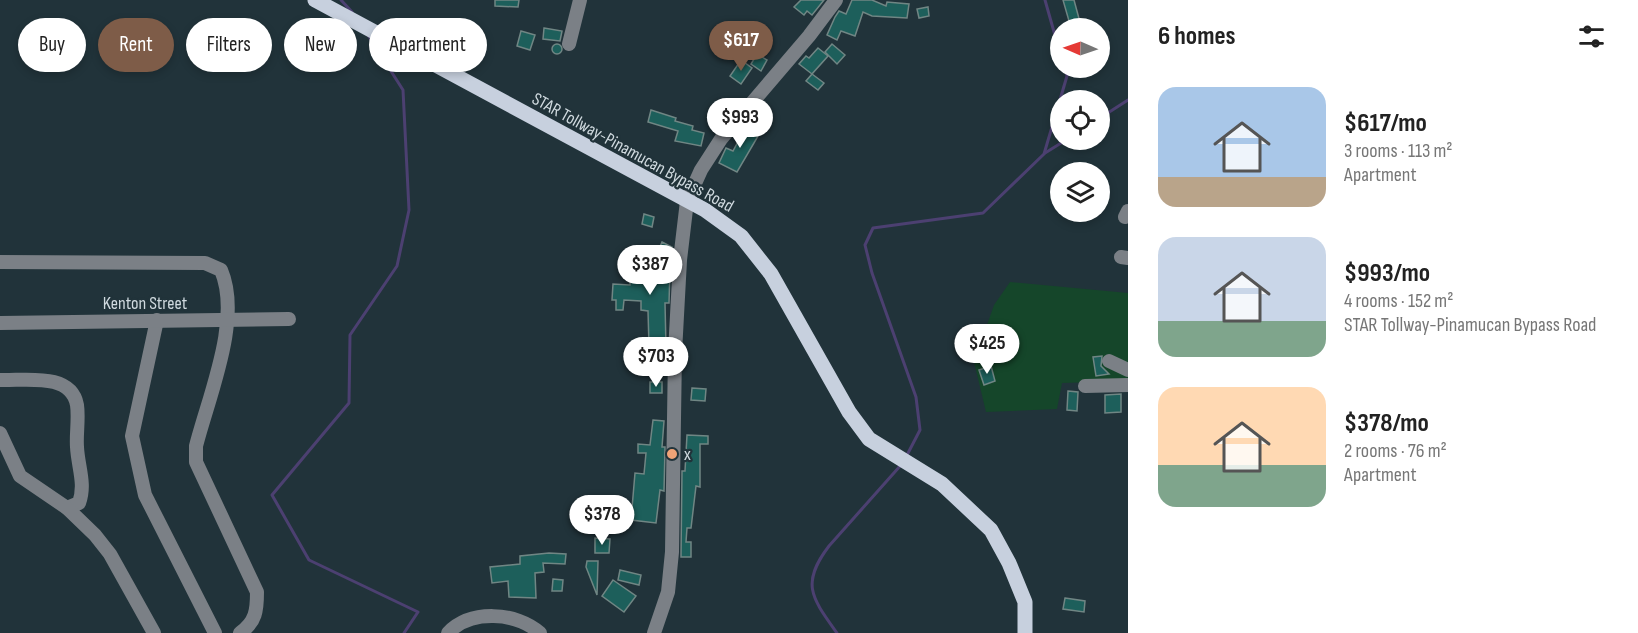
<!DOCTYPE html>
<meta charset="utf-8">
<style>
:root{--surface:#fff;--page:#f2f2f2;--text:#222;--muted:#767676;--accent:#7e5c48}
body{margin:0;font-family:"Sofia Sans Condensed",sans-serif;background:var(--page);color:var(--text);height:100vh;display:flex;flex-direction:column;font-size:22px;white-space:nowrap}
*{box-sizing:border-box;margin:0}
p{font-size:20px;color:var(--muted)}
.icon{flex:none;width:33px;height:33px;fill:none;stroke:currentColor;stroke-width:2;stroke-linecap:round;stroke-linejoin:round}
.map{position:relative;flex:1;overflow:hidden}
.panel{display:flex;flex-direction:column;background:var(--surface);width:510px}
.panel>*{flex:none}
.guide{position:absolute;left:18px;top:18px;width:570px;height:54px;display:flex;gap:12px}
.needle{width:39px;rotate:272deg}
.controls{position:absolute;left:1050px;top:18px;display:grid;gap:12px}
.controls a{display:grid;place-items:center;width:60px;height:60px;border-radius:50%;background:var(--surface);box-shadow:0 3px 9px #0003;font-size:30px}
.price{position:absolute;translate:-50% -51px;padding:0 14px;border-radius:21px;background:#fff;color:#222;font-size:20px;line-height:39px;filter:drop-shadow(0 2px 3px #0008)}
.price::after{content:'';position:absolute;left:50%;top:36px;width:18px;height:14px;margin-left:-9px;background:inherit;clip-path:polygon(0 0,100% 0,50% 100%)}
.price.selected{background:var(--accent);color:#fff}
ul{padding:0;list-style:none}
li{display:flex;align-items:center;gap:18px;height:150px;padding:0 30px}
li span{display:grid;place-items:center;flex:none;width:168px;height:120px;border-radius:18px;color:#555}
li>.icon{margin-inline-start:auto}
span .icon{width:72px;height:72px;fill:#fffc;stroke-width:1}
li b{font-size:26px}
h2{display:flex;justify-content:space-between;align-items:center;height:72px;padding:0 30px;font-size:26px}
.chip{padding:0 21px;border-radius:27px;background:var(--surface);box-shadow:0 3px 9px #0003;font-size:21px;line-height:54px}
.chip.selected{background:var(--accent);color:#fff}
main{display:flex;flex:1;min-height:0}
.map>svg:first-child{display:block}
.green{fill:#15462a}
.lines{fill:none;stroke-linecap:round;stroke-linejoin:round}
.stream{stroke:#4c4071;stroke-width:3}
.building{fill:#1d5f5b;stroke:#708684;stroke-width:1.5}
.minor{stroke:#7b8086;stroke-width:14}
.major{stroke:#c7d0de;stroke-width:15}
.poi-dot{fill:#efa377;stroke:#21333a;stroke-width:2}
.labels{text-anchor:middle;stroke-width:4.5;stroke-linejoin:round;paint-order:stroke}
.street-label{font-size:18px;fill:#d0dadf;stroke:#21333a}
.poi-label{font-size:18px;fill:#d0dadf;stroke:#21333a;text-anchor:start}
</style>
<main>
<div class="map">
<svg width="1128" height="633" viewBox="0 0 1128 633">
<rect width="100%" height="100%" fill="#21333a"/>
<polygon class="green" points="1010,282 1128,293 1128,381 1062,383 1057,409 986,412 974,362 994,305"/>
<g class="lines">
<g class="stream">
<polyline points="341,0 352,12"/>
<polyline points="1045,0 1060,53"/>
<polyline points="368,35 403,90 409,210 397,266 350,335 349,403 272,495 309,560 418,612 404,633"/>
<polyline points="1100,118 1128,100"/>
<polyline points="1045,153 1066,140"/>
<polyline points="906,457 920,430 916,397 872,273 865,245 873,228 983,213 1044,154 1067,76 1065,68"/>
<path d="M837 633C812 598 800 584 829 546L901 465"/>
</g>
</g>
<g class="building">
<polygon points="495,0 519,0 518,7 495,6"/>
<polygon points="801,0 824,0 812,15 807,11 804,15 794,7"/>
<polygon points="852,0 872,0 886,6 887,2 909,4 907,18 872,16 863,12 855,36 841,31 837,40 827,35 835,17 839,11 846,14"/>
<polygon points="1063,0 1074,0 1081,26 1071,28"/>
<polygon points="928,7 929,16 919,18 917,9"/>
<polygon points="544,28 562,31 560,41 543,39"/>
<polygon points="521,31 535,35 530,50 517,46"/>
<circle cx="557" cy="49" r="5"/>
<polygon points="832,44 845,55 837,64 825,52"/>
<polygon points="818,48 828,56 812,74 824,83 818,90 806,81 812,74 799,64 806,56 809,58"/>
<polygon points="757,54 767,60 761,71 751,64"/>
<polygon points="741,60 752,68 741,84 730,76"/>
<polygon points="651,110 676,118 675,121 693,126 692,130 704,133 701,146 675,141 678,131 648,122"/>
<polygon points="748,123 761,131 737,172 719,163 726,148 733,151"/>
<polygon points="644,214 654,217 652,227 642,224"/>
<polygon points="662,242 672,247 663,269 670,269 669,303 665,303 666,347 649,346 648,311 641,310 641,301 624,300 623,310 616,310 616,300 612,300 613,284 630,285 631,271 640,272 638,282 644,284"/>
<polygon points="1102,356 1101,366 1109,374 1096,376 1093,357"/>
<polygon points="991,366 995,381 984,385 979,370"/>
<rect x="650" y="382" width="12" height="11"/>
<polygon points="692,388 706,389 705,401 691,400"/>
<polygon points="1068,391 1078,392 1077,411 1067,410"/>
<polygon points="1121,394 1121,412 1105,413 1105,395"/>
<polygon points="653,420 664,421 662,447 665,447 664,491 660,490 656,523 631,520 635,473 644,474 646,453 638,453 638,444 650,445"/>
<polygon points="687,435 708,436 708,444 700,444 700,487 696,486 691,528 687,528 686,542 691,542 691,557 681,557 682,471 685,471"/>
<polygon points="595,538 610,539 609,553 595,553"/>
<polygon points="549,553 566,554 565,564 543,563 544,572 535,573 536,598 509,597 508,581 492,583 490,567 520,564 520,556"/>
<polygon points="587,561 598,561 597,595 586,567"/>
<polygon points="620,570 641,575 639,585 618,580"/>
<polygon points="553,579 563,580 562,591 552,591"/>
<polygon points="613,580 636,596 624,612 602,596"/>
<polygon points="1065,598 1085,601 1084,612 1063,609"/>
</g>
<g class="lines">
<g class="minor">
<polyline points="569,44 580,0"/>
<polyline points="1125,217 1128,211"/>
<polyline points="1121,257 1128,258"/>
<path d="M0 262 205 263 221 270C242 319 209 395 196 446V462L257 592C257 610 256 622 240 633"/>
<polyline points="157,320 132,436 145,495 215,633"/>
<polyline points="0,323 289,319"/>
<polyline points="1109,361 1128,370"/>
<path d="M0 380C25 381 71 372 77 405 79 418 76 434 77 447 78 467 86 484 79 503L67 508"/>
<polyline points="1085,386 1128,385"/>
<polyline points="0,433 20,476 67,508 95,535 110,554 154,633"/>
<path d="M448 633C471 609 516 612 540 633"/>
<polyline points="654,633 668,592 672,552 675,352 680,260 687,201 701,170 721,139 809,36 836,0"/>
</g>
<polyline class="major" points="315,0 705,210 741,236 771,274 849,412 869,439 942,484 991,530 1009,563 1025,602 1025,633"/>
</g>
<circle class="poi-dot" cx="672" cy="454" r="6"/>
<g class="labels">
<g class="street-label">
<text transform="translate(633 152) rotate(29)" y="6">STAR Tollway-Pinamucan Bypass Road</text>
<text x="145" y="309">Kenton Street</text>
</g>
<g class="poi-label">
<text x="684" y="460">x</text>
</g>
</g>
</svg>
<div class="controls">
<a><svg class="needle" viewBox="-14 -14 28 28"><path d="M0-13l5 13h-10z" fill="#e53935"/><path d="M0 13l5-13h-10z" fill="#767676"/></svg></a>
<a><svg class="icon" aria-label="locate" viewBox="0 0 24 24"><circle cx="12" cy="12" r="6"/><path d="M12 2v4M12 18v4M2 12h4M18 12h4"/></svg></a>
<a><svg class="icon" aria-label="layers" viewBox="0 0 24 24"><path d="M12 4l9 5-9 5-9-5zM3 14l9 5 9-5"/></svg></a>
</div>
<b class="price selected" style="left:741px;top:72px">$617</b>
<b class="price" style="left:740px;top:149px">$993</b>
<b class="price" style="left:650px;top:296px">$387</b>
<b class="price" style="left:987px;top:375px">$425</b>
<b class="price" style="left:656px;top:388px">$703</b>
<b class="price" style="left:602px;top:546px">$378</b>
<div class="guide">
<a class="chip">Buy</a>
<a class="chip selected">Rent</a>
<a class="chip">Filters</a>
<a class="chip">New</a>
<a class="chip">Apartment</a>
</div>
</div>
<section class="panel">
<h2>6 homes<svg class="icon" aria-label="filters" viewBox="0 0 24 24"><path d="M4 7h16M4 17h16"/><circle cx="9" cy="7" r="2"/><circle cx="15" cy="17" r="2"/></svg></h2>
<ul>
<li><span style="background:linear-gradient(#a9c7e8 75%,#b9a48a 0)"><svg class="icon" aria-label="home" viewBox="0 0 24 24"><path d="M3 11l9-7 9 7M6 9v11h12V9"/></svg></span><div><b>$617/mo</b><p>3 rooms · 113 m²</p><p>Apartment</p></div></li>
<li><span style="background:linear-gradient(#c9d6e8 70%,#7fa58c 0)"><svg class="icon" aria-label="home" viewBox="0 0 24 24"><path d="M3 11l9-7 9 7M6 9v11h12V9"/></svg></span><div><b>$993/mo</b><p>4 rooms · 152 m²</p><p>STAR Tollway-Pinamucan Bypass Road</p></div></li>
<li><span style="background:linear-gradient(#ffd9b3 65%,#7fa58c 0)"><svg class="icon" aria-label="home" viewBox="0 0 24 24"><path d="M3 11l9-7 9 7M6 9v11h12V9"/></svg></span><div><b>$378/mo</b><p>2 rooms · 76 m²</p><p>Apartment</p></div></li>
</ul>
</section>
</main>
